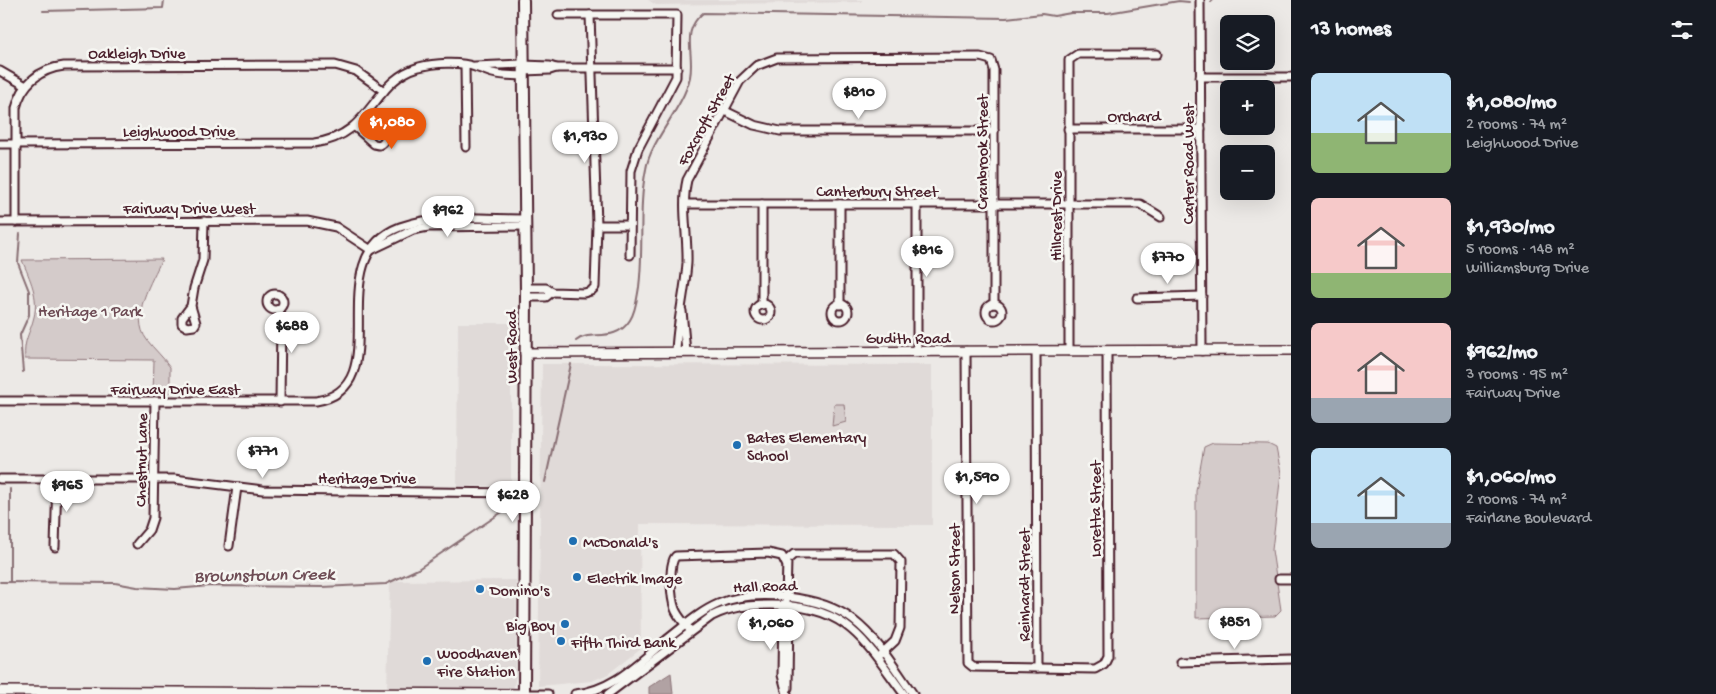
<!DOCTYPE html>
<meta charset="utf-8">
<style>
:root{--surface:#171b24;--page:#242831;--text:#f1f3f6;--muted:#9ea1a6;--accent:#ea580c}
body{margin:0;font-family:"Gochi Hand",sans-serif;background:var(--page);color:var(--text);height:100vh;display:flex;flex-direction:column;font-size:19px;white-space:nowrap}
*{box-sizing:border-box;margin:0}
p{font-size:16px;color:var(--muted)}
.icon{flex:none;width:28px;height:28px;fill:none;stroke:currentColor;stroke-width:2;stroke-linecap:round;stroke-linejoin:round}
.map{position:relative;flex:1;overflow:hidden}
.sheet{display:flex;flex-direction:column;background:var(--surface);width:425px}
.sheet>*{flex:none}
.tools{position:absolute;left:1220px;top:15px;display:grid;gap:10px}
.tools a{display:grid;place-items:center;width:55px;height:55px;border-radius:8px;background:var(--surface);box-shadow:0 5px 20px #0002;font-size:25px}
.price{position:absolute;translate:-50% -42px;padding:0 11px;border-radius:18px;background:#fff;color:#222;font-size:16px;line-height:32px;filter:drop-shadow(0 1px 2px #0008)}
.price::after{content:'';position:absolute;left:50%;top:30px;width:15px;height:11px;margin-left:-8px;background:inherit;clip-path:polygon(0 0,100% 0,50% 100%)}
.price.on{background:var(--accent);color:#fff}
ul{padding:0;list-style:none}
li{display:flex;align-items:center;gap:15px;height:125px;padding:0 20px}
li span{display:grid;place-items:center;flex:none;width:140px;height:100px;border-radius:8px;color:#555}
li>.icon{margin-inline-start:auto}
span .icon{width:60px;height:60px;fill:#fffc;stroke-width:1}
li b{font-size:21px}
h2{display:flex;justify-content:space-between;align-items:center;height:60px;padding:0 20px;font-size:21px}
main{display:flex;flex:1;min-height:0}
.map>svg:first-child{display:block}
.built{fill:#e0dad8}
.green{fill:#d4cbca;stroke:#8f757a}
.water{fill:#b1a2a3;stroke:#886e73}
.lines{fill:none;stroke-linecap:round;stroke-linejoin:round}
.stream{stroke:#886e73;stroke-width:2}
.minor-casing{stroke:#4a1f2b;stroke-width:11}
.tertiary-casing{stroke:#4a1f2b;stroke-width:12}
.secondary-casing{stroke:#4a1f2b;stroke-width:14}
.minor{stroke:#f6f6f2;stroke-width:7}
.tertiary{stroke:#f6f6f2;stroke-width:9}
.secondary{stroke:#f6f6f2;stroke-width:10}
.poi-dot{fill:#1f6fb2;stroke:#f6f6f2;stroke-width:2}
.labels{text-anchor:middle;stroke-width:5;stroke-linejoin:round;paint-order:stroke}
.street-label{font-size:16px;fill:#4a1f2b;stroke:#f6f6f2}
.park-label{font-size:16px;fill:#6c4a53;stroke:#f6f6f2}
.poi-label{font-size:16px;fill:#4a1f2b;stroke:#f6f6f2;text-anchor:start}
.water-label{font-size:18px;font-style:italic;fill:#6e4d55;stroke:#f6f6f2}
</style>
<main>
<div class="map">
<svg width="1291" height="694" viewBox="0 0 1291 694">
<rect width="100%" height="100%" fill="#ece9e6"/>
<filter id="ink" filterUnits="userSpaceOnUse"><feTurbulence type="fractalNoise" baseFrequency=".02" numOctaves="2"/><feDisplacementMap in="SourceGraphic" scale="10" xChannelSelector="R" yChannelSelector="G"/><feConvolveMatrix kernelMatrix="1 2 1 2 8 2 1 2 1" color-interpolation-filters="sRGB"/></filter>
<g filter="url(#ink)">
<g class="built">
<polygon points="648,0 862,0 862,2 656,5"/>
<polygon points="458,323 511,323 511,486 457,486"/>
<polygon points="542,364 932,365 932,525 640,524 641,648 608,674 592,681 538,686"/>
<polygon points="516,580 516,676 513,690 387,690 390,581"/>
</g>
<g class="green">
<path d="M162 259C152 281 129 316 147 340 154 349 163 357 170 367V393L153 395 154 360 25 359C23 340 30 334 34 317 39 297 30 279 22 260Z"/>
<polygon points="834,404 844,404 846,422 832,426"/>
<polygon points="1213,443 1268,444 1276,448 1281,473 1272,550 1281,610 1275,616 1196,618 1196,491 1204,447"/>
</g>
<polygon class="water" points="671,673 673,694 649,694 649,687"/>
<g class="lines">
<g class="stream">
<polyline points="1211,2 1213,0"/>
<polyline points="43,11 163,8 164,0"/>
<polyline points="20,234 18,263 29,291 29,315 20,335 23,372"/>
<path d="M576 341C589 329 615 344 630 320 636 311 637 298 639 287 644 248 638 208 646 169 651 139 683 109 690 77 695 52 680 32 703 13L1006 18 1042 14 1054 16 1071 13H1108L1179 1 1189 2"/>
<polyline points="545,482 571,364"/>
<polyline points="0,582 115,583 137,587 175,589 210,586 322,587 386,584 418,569 508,508"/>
<polyline points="10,582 10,489"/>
</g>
<g class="minor-casing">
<g id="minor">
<polyline points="1200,0 1202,351"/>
<polyline points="558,15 677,15 676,77 638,149 631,171 630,255"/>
<polyline points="465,65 466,147"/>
<polyline points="523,65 550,66 556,68"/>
<polyline points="475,66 523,64"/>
<polyline points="0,71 26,86"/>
<polyline points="523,71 550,70 556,68 677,68"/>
<polyline points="1200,77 1291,77"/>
<polyline points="723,110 754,125 780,131 994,131"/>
<path d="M355 127 374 144 379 145C396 137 373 122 365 115"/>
<polyline points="1068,129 1201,129"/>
<path d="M0 144 314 143C374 135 371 81 419 67 434 63 460 61 475 67 483 69 489 73 497 74 506 76 514 75 523 76"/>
<polyline points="686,204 1140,204 1161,217"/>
<polyline points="762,204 762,305"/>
<polyline points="840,204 840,305"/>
<polyline points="0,222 307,221 336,227 371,250"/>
<path d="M16 222V108C22 84 39 69 64 66L335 65 356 71 384 91"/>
<polyline points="597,225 630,225"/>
<polyline points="371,250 413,230 428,227 525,226"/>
<polyline points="526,288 546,288 552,292 584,293 591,291 595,287 597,225 590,15"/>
<circle cx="275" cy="302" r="8"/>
<polyline points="526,297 546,297 552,292"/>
<polyline points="1137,298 1202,296"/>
<circle cx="840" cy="312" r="8"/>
<circle cx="763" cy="312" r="8"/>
<circle cx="994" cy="312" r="8"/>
<polyline points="191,306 196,323 194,326 187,327 182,324 182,318 191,306 194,288 203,260 204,221"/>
<polyline points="279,309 281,320 280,402"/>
<polyline points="682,311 686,352"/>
<polyline points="966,351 968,663 973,667 1095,669 1104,664 1108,656 1107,351"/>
<polyline points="1036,351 1037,668"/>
<polyline points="1069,351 1069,60 1078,54 1157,54"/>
<path d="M676 352C677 322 685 293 687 263 688 236 681 206 687 180L740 81 756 66 777 58 980 57 991 60 994 70V304"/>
<polyline points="917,352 917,204"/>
<path d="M0 401H316C401 387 316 259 400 227 438 213 485 219 525 219"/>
<polyline points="0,479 174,479 263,490 525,493"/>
<polyline points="137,544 149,530 153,518 155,401"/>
<polyline points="229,546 237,487"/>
<polyline points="55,547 57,479"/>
<polyline points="1279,579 1291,579"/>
<polyline points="786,601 787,560 794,554 894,554 901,562 900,628 895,641 881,654"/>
<polyline points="783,605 782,675 787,694"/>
<path d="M689 629C684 622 678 617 675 609 671 599 668 563 676 556L768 553 782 556 786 564"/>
<polyline points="1180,662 1291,659"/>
<polyline points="788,688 789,605"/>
<polyline points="524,694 548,694"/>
<path d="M575 694C612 691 638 663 665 641 682 628 699 612 718 604 755 588 822 596 853 620 878 639 895 669 913 694"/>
<path d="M608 694 712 616C732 606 750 605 771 605 847 605 863 639 904 694"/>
</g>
</g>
<g class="tertiary-casing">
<g id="tertiary">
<polyline points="525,353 1291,350"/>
<polyline points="0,691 524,694"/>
</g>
</g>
<g class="secondary-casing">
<polyline id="secondary" points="523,0 526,292 524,694"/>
</g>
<use href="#minor" class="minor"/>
<use href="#tertiary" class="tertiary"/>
<use href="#secondary" class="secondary"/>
</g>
</g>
<g class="poi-dot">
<circle cx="737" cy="445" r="5"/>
<circle cx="573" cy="541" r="5"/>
<circle cx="577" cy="577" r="5"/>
<circle cx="480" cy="589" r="5"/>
<circle cx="565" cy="624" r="5"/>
<circle cx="561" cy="641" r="5"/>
<circle cx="427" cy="661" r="5"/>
</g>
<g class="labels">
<g class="street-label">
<text x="137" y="58">Oakleigh Drive</text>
<text x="1134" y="121">Orchard</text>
<text transform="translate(705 119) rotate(-61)" y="6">Foxcroft Street</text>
<text x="179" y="136">Leighwood Drive</text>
<text transform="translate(981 152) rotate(-90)" y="6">Cranbrook Street</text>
<text transform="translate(1187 164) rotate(-90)" y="6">Carter Road West</text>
<text x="877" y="196">Canterbury Street</text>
<text x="189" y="213">Fairway Drive West</text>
<text transform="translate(1055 216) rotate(-90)" y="6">Hillcrest Drive</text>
<text x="908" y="343">Gudith Road</text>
<text transform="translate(510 347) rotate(-90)" y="6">West Road</text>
<text x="175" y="394">Fairway Drive East</text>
<text transform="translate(140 460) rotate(-89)" y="6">Chestnut Lane</text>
<text x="367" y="483">Heritage Drive</text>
<text transform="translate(1094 509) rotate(-90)" y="6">Loretta Street</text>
<text transform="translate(953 569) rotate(-90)" y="6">Nelson Street</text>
<text transform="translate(765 585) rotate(-2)" y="6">Hall Road</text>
<text transform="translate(1023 585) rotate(-90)" y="6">Reinhardt Street</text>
</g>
<g class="park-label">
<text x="90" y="316">Heritage 1 Park</text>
</g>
<g class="poi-label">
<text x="747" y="442">Bates Elementary<tspan x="747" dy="18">School</tspan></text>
<text x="583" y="547">McDonald's</text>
<text x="587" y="583">Electrik Image</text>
<text x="490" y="595">Domino's</text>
<text x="555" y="630" text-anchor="end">Big Boy</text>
<text x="571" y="647">Fifth Third Bank</text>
<text x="437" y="658">Woodhaven<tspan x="437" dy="18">Fire Station</tspan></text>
</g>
<g class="water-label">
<text transform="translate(264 574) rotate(-1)" y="6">Brownstown Creek</text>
</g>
</g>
</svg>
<div class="tools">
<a><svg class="icon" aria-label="layers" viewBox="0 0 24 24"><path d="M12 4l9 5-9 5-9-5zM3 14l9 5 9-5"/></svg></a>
<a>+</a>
<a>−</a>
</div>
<b class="price" style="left:859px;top:120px">$810</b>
<b class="price on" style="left:392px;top:150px">$1,080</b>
<b class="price" style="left:585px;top:164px">$1,930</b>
<b class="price" style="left:448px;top:238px">$962</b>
<b class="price" style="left:927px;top:278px">$816</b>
<b class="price" style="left:1168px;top:285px">$770</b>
<b class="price" style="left:292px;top:354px">$688</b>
<b class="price" style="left:263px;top:479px">$771</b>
<b class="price" style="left:977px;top:505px">$1,590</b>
<b class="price" style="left:67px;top:513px">$965</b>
<b class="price" style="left:513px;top:523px">$628</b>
<b class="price" style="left:1235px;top:650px">$851</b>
<b class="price" style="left:771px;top:651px">$1,060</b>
</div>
<section class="sheet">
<h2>13 homes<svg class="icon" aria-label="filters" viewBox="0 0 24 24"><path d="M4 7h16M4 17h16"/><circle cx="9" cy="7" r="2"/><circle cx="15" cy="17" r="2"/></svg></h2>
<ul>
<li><span style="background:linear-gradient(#bfe0f5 60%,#8fb573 0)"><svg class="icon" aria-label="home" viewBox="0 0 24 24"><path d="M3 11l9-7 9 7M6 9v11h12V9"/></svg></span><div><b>$1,080/mo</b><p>2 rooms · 74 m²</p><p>Leighwood Drive</p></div></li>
<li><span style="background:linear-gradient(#f6c9c9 75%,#8fb573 0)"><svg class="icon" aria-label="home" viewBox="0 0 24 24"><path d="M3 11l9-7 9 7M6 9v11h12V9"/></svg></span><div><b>$1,930/mo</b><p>5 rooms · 148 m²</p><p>Williamsburg Drive</p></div></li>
<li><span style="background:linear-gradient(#f6c9c9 75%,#9aa5b1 0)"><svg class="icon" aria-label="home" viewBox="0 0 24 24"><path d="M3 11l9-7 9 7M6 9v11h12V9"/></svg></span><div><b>$962/mo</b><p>3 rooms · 95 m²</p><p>Fairway Drive</p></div></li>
<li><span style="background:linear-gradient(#bfe0f5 75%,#9aa5b1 0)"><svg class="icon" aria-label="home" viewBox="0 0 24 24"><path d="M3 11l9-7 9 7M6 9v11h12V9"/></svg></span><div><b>$1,060/mo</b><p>2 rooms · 74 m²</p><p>Fairlane Boulevard</p></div></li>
</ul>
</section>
</main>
